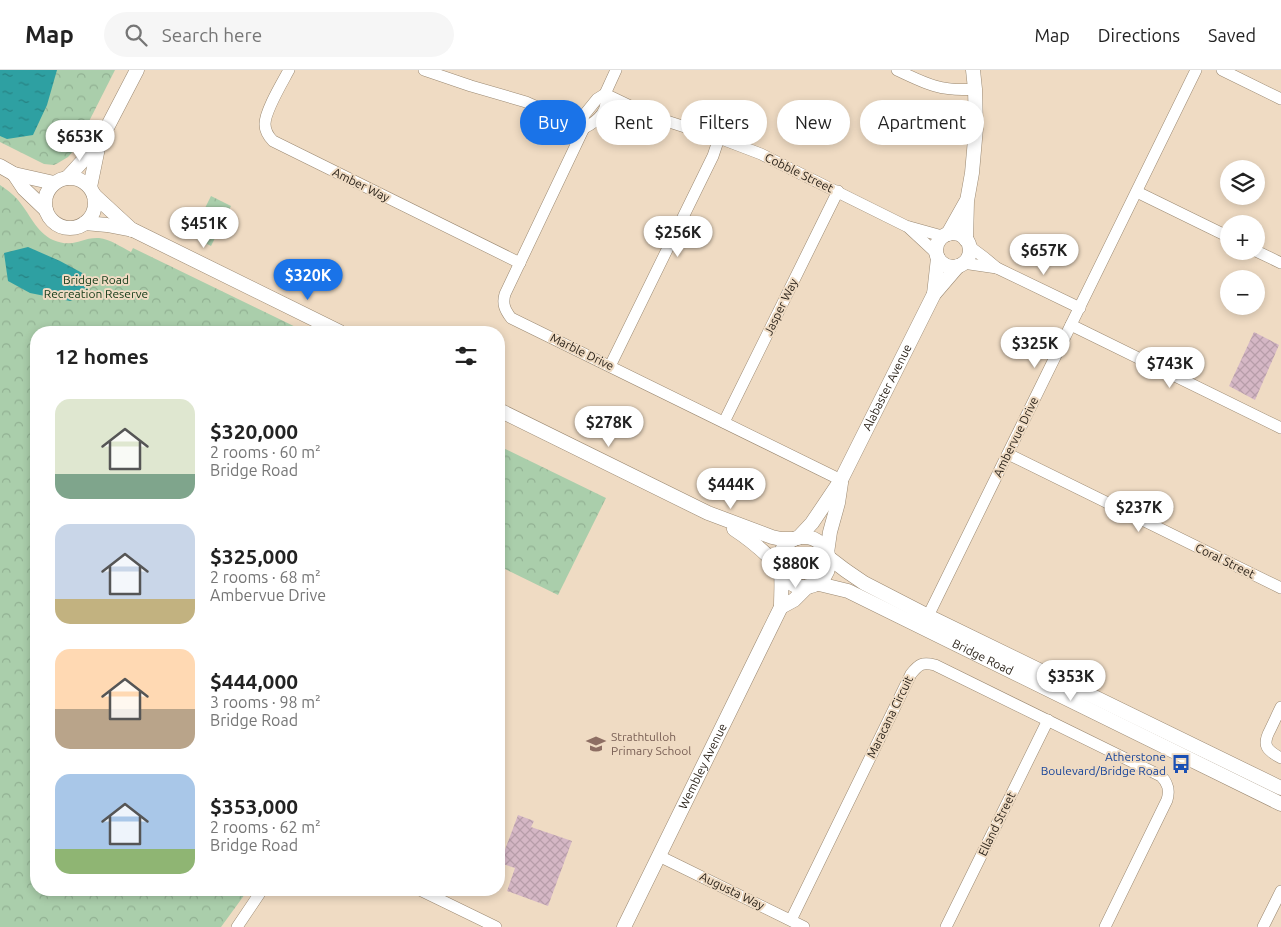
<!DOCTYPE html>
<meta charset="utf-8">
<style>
:root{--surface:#fff;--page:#f6f6f6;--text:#222;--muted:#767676;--line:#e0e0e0;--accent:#1a73e8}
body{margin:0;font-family:Ubuntu,sans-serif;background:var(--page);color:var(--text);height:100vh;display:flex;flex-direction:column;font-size:19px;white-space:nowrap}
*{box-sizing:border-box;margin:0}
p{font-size:16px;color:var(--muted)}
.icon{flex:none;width:28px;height:28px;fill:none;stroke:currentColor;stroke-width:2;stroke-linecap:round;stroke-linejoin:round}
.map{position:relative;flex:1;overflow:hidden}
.details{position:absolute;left:30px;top:256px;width:475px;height:570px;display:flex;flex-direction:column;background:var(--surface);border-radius:20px;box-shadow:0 2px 8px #0003}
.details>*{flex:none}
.guide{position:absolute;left:520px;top:30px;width:475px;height:45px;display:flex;gap:10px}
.controls{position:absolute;left:1220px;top:90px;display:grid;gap:10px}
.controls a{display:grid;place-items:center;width:45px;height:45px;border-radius:50%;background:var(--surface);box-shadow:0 2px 8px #0003;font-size:25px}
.price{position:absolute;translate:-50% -42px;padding:0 11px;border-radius:18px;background:#fff;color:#222;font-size:16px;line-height:32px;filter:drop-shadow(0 1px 2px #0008)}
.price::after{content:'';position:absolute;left:50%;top:30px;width:15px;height:11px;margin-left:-8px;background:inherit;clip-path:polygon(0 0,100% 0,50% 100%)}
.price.current{background:var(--accent);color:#fff}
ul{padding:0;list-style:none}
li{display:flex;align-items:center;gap:15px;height:125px;padding:0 25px}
li span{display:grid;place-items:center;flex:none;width:140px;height:100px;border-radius:15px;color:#555}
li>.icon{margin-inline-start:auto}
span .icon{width:60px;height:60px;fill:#fffc;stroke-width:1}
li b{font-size:21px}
h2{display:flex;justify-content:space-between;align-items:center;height:60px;padding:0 25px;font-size:21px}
.pill{padding:0 18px;border-radius:22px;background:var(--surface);box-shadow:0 2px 8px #0003;font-size:18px;line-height:45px}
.pill.current{background:var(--accent);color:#fff}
header{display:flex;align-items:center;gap:30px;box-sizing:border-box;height:70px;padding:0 25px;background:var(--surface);border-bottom:1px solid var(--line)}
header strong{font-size:24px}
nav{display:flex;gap:28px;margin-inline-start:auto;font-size:18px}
.search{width:350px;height:45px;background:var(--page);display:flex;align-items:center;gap:12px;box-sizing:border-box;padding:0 18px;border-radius:28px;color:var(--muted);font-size:19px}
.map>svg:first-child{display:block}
.park{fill:url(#park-crowns)}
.water{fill:url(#water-ripples)}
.building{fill:url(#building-cross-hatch)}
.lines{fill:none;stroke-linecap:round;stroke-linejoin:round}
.minor-casing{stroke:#9a8871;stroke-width:12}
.tertiary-casing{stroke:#9a8871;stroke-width:15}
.minor{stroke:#fff;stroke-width:11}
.tertiary{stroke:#fff;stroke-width:14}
.labels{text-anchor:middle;stroke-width:4;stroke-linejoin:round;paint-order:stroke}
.street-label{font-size:12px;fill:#2c241b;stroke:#efdbc3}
.park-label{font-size:12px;fill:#103916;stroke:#efdbc3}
.education-label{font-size:12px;fill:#785e54;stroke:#efdbc3;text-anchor:start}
.transit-label{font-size:12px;fill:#164399;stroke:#efdbc3;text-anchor:end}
</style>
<header>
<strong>Map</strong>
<div class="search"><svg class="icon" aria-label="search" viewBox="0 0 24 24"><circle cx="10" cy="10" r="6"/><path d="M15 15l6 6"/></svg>Search here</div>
<nav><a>Map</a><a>Directions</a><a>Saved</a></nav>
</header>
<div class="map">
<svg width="1281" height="857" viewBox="0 0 1281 857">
<defs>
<pattern id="park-crowns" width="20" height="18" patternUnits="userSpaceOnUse" patternTransform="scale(1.25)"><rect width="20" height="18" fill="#aaceab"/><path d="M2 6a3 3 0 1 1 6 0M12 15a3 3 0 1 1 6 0" fill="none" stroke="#92b193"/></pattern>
<pattern id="water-ripples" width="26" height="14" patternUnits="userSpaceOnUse" patternTransform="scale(1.25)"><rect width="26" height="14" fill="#2ea0a2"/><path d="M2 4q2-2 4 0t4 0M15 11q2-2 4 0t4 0" fill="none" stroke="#278283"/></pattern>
<pattern id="building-cross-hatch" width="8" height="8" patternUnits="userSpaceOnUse" patternTransform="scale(1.25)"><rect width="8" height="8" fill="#d5b7c5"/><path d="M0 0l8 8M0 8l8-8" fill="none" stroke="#b79da9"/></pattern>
</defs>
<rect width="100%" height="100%" fill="#efdbc3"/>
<g class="park">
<polygon points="0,0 115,0 75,79 68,87 58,93 54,95 44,94 0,72"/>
<path d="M0 115C6 119 13 124 18 130 30 144 36 162 53 170 74 179 81 167 99 168 110 169 121 177 131 182L133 178 306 262H36V820H248L221 857H0Z"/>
<polygon points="211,126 231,136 211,176 191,166"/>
<polygon points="499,376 606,428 558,525 499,496"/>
</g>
<g class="water">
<polygon points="0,0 57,0 47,35 33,65 7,69 0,66"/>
<polygon points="28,177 60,191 86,205 88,224 70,231 30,223 8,211 4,183"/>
</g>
<g class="building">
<polygon points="1254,262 1279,275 1255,330 1229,316"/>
<polygon points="518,745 534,751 531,757 572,771 548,836 507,821 515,798 500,793"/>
</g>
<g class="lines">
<g class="minor-casing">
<g id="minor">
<path d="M289 0C282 13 265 41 265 54 265 61 269 67 273 71L520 193"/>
<polyline points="424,0 471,16 526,32 584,58"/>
<path d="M616 0 605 24 597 29 584 45 583 50 584 58 505 224C502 234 505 240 511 248L841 410"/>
<path d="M897 0C926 14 942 22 975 19"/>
<polyline points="1222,0 1281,29"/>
<polyline points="605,24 651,46 719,68 761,84 906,156 942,166"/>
<path d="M584 58C598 51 610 40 605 24"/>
<polyline points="1137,122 1229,167"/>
<polyline points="908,157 936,183"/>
<polyline points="969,176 985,188 997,198 1080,238"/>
<polyline points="1256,181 1281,193"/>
<polyline points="963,193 997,198"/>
<polyline points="1071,255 1281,358"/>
<polyline points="610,296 713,86 719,68"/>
<polyline points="724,352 838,121"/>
<polyline points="1008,384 1281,518"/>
<polyline points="928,546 1196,0"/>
<path d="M1281 637C1277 645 1274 652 1270 660 1262 675 1266 680 1281 688"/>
<polyline points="659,786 804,857"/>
<polyline points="420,820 496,857"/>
<path d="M791 850 911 604C919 594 922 592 935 595L1161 706C1168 713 1170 720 1167 730L1105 857"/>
<polyline points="237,857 262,820"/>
<polyline points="946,857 1048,650"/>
<polyline points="1263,857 1281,821"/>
</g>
</g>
<g class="tertiary-casing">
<g id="tertiary">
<polyline points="0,96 14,104 54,113"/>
<polyline points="14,104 24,119 46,140"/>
<polyline points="67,108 99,73"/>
<circle cx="70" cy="133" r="25"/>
<polyline points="90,117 99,73 137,0"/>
<polyline points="94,125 132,160"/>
<polyline points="85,153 107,155 133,160 340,262"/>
<circle cx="953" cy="180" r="17"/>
<polyline points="948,164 966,132"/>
<polyline points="966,170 967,131 972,103 976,58 975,19 973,0"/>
<polyline points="934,224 938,188"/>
<polyline points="499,340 708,443 772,467 781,469 794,469"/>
<path d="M734 459C751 470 766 483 780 498"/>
<circle cx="804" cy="492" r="25"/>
<path id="s1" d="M798 468 812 453 841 410 934 224 958 196"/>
<polyline points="827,483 830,462 838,433 841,413"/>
<polyline points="828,487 845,500 864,513 928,546 1281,718"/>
<path id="s2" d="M815 513 848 521 1281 734"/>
<polyline points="781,537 794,530 808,516"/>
<path id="s3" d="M624 857 781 537C781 525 782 514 781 502"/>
</g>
</g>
<use href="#minor" class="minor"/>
<use href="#tertiary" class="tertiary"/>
</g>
<defs>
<g id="school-bare" transform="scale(1.5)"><path d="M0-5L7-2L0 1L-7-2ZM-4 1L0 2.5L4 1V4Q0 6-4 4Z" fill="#8d6e63" stroke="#efdbc3" stroke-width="2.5" paint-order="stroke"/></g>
<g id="bus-bare" transform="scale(1.5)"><path d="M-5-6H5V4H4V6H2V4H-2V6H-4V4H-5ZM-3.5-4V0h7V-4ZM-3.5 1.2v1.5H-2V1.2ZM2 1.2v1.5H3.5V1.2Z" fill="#1a4fb4" stroke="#efdbc3" stroke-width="2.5" paint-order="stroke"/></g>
</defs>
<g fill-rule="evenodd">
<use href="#school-bare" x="596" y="674"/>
<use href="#bus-bare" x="1181" y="694"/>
</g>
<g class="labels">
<g class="street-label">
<text transform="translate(799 103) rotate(26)" y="4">Cobble Street</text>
<text transform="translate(361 115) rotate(26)" y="4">Amber Way</text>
<text transform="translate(781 237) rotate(-64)" y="4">Jasper Way</text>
<text transform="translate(582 282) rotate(26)" y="4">Marble Drive</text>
<text dy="4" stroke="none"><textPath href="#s1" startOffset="176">Alabaster Avenue</textPath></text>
<text transform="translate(1016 367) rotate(-64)" y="4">Ambervue Drive</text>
<text transform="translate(1225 491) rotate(26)" y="4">Coral Street</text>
<text dy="4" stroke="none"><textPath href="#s2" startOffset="184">Bridge Road</textPath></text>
<text transform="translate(890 647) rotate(-64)" y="4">Maracana Circuit</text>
<text dy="4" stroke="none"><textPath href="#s3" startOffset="179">Wembley Avenue</textPath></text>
<text transform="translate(997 754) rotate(-64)" y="4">Elland Street</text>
<text transform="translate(732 821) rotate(26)" y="4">Augusta Way</text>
</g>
<g class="park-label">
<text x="96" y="214">Bridge Road<tspan x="96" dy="14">Recreation Reserve</tspan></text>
</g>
<g class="education-label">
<text x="611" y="671">Strathtulloh<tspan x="611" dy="14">Primary School</tspan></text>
</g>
<g class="transit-label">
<text x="1166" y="691">Atherstone<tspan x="1166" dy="14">Boulevard/Bridge Road</tspan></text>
</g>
</g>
</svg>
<div class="controls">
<a><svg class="icon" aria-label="layers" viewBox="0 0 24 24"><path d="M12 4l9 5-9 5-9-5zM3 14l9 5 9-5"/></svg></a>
<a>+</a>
<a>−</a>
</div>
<b class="price" style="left:80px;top:92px">$653K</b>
<b class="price" style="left:204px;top:179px">$451K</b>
<b class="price" style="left:678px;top:188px">$256K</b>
<b class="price" style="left:1044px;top:206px">$657K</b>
<b class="price current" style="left:308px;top:231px">$320K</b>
<b class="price" style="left:1035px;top:299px">$325K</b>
<b class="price" style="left:1170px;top:319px">$743K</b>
<b class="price" style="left:609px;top:378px">$278K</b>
<b class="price" style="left:731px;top:440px">$444K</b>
<b class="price" style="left:1139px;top:463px">$237K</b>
<b class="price" style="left:796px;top:519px">$880K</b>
<b class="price" style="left:1071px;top:632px">$353K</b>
<div class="guide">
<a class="pill current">Buy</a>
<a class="pill">Rent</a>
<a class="pill">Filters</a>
<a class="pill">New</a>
<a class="pill">Apartment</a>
</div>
<section class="details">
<h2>12 homes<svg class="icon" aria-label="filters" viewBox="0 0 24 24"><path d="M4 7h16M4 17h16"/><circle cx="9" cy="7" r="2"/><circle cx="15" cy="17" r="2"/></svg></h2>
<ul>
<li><span style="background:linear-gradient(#dfe7d0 75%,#7fa58c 0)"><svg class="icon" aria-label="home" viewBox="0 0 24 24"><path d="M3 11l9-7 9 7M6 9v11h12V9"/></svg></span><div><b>$320,000</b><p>2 rooms · 60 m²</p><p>Bridge Road</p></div></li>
<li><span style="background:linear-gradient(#c9d6e8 75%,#c2b280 0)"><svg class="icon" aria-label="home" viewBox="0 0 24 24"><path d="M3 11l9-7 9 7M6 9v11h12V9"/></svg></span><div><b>$325,000</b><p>2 rooms · 68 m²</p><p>Ambervue Drive</p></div></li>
<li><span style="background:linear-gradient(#ffd9b3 60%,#b9a48a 0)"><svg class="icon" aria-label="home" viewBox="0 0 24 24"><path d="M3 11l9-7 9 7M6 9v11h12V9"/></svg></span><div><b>$444,000</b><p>3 rooms · 98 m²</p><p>Bridge Road</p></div></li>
<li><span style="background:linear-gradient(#a9c7e8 75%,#8fb573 0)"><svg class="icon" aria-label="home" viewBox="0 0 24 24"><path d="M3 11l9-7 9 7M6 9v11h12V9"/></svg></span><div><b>$353,000</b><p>2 rooms · 62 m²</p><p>Bridge Road</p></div></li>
</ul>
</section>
</div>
